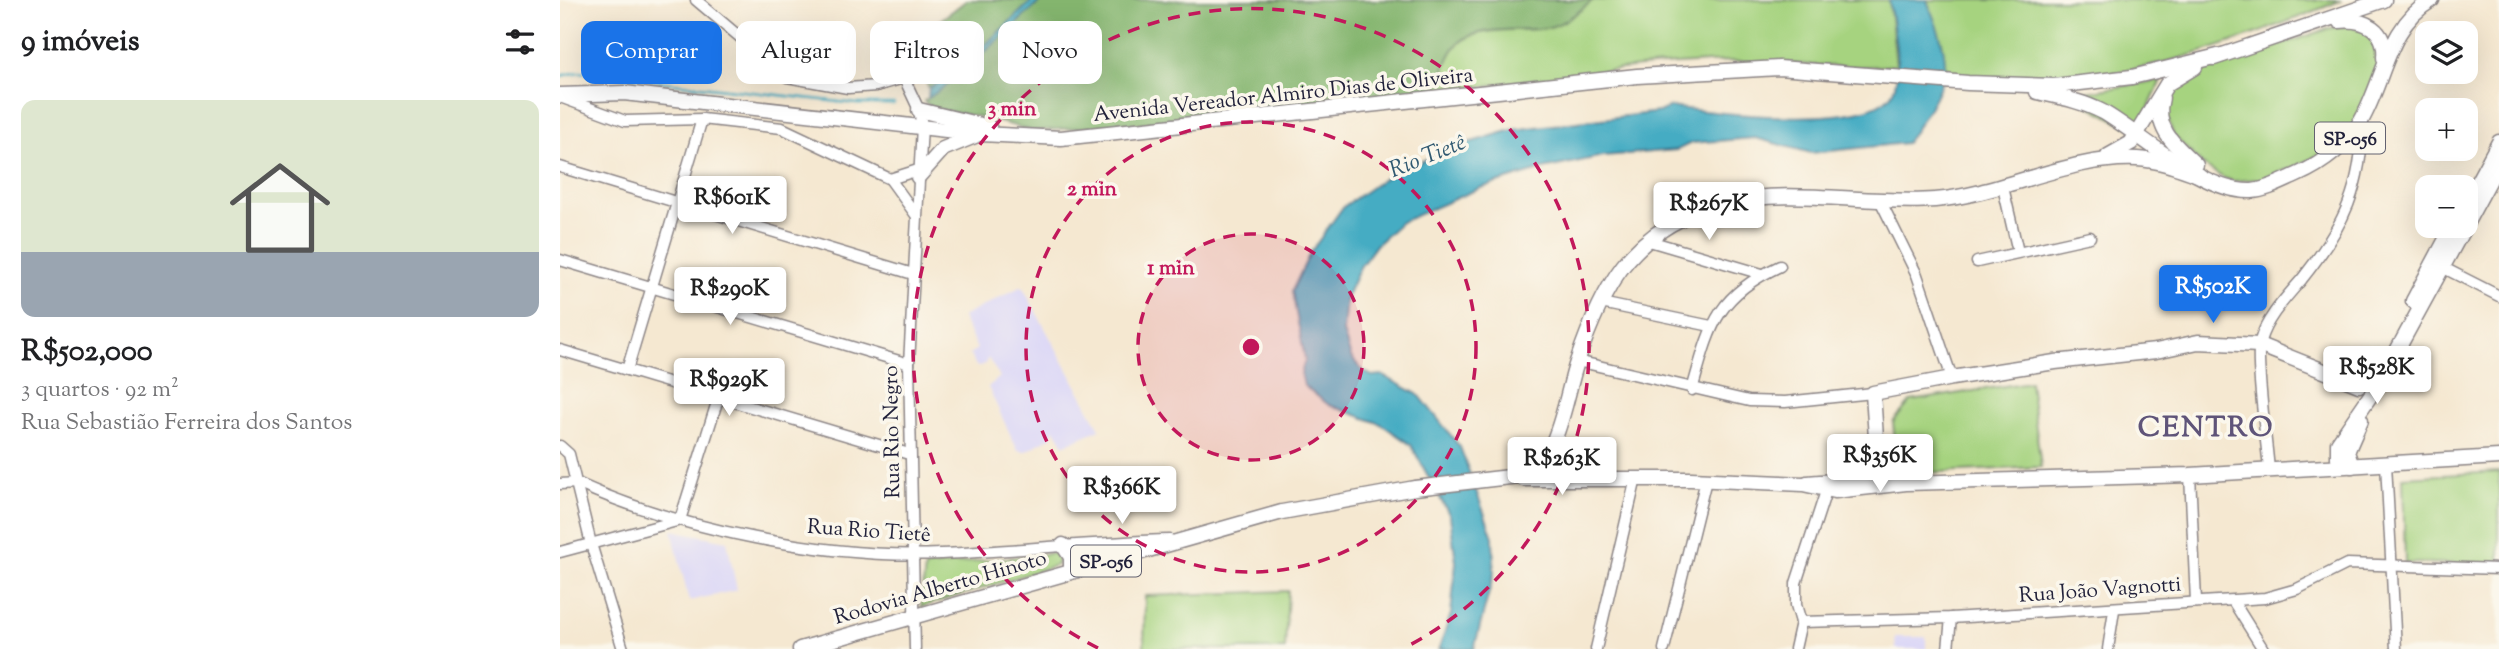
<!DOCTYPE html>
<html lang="pt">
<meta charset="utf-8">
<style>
:root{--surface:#fff;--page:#f2f2f2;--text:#202124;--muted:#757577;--accent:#1a73e8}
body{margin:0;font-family:"Sorts Mill Goudy",serif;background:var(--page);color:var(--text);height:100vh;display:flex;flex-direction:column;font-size:26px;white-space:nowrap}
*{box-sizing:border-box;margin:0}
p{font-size:23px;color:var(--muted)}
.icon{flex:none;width:38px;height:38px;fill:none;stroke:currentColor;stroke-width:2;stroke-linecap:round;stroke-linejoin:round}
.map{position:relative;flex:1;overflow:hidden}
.drawer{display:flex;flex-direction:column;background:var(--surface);width:560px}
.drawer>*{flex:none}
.guide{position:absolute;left:21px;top:21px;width:665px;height:63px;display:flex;gap:14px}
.controls{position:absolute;left:1855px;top:21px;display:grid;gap:14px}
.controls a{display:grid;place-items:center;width:63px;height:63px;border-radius:14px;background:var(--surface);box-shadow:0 7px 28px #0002;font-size:35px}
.price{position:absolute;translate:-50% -60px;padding:0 16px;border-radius:7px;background:#fff;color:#222;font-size:23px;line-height:46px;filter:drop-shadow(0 2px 4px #0008)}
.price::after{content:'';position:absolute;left:50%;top:42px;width:21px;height:16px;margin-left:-10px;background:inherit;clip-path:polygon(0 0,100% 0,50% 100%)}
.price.on{background:var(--accent);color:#fff}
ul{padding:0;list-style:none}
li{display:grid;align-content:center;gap:14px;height:371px;padding:0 21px}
li span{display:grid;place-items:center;height:217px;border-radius:14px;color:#555}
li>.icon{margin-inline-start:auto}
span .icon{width:126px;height:126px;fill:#fffc;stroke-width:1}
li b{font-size:30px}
h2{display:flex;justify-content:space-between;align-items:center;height:84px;padding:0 21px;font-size:30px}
.pill{padding:0 24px;border-radius:14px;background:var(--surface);box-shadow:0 7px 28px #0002;font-size:24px;line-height:63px}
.pill.on{background:var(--accent);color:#fff}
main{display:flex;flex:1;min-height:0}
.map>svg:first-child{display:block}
.built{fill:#dad6f7}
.green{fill:#a6d37f;stroke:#647a5d;stroke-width:2}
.forest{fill:#84b56e;stroke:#536c54;stroke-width:2}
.water{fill:#44acc3;stroke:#33677f;stroke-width:2}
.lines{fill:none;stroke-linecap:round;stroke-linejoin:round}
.stream{stroke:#44acc3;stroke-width:2.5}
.minor-casing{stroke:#8c8586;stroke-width:13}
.major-casing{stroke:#8c8586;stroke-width:17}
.minor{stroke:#fff;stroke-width:10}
.major{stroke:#fff;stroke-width:14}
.ring{fill:none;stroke:#c2185b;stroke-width:3.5;stroke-dasharray:12 9}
.labels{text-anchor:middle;stroke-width:7;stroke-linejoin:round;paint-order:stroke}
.shield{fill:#fbf7ec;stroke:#636270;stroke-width:2}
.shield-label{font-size:19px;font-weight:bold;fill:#22223b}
.street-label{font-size:21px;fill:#22223b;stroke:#fbf7ec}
.water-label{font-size:23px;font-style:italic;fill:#305971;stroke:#fbf7ec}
.district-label{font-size:28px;font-weight:bold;letter-spacing:2px;fill:#5f5479;stroke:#fbf7ec}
.centre{fill:#c2185b;stroke:#fbf7ec;stroke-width:3.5}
.ring-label{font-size:21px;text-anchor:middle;font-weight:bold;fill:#c2185b;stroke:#fbf7ec;stroke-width:7;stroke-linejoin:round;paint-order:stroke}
</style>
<main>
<section class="drawer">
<h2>9 imóveis<svg class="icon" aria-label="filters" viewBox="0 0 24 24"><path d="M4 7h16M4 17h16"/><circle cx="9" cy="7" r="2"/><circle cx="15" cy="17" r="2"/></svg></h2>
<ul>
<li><span style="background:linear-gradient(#dfe7d0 70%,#9aa5b1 0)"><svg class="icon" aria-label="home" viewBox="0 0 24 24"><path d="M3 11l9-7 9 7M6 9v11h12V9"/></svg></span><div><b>R$502,000</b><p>3 quartos · 92 m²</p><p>Rua Sebastião Ferreira dos Santos</p></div></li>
</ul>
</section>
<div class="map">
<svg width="1939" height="649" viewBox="0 0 1939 649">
<rect width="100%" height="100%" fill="#fbf7ec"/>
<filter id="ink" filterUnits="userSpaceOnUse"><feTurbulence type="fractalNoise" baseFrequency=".0143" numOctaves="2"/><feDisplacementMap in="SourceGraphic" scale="14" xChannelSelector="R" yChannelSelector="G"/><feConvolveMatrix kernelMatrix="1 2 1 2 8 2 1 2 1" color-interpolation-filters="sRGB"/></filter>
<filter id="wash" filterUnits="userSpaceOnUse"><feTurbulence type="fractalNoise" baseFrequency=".00686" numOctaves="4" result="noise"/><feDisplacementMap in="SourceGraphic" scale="28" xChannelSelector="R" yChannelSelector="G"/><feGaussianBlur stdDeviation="1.57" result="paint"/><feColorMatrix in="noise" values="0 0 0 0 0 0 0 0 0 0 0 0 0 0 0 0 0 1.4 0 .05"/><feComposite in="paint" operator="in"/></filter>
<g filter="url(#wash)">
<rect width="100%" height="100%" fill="#f5e8d1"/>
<g class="built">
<polygon points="462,286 540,429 504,445 494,428 491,437 464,452 457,449 428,387 440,377 428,358 425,364 417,367 409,354 417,349 402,317"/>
<polygon points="112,530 167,541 177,590 129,601"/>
<polygon points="1335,637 1366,637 1366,649 1336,649"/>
</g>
<g class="green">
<path d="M1033 0H1329L1336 65C1275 71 1211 58 1149 62 1058 66 967 82 877 92 882 77 887 52 900 42 921 26 960 32 986 28 1004 24 1019 11 1033 0Z"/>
<path d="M1367 0H1782C1675 43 1569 85 1452 79 1427 78 1406 80 1385 66L1379 33Z"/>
<polygon points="1791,26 1805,31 1817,44 1819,62 1797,122 1766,152 1736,166 1701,179 1673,181 1664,178 1644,166 1614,136 1602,104 1611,88 1627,76 1771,28"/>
<polygon points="1601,80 1578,132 1509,95"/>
<polygon points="1470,382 1481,467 1338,474 1333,422 1351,401"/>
<polygon points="1939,472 1939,564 1845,563 1843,477"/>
<polygon points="493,553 498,559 497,565 361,607 365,567"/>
<polygon points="728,591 725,649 584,649 585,596"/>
</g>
<g class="forest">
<polygon points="407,0 473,0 391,77 369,88 346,46"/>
<path d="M482 0H1033C1019 12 1004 24 986 28 960 32 921 25 900 42 887 52 882 77 877 92L578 124 472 131 430 119 372 108 364 101 393 81Z"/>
</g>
<g class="water">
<polygon points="473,0 482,0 393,81 368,98 369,88 391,77"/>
<path d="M1329 0H1367C1374 20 1385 43 1385 64 1385 87 1359 125 1346 143L1251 153 1195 138 1131 143 1117 150 1043 156 983 169 920 188 841 222 817 244 800 267 786 298 783 332 791 357 802 370 812 376 822 375 859 395 900 447 933 537 934 573 914 649H879L891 614 896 562 890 516 851 445 821 424 769 405 744 386 741 373 745 360 732 291 750 253 783 207 826 177 891 148 952 130 1099 112 1110 107C1151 112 1313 133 1333 91 1343 72 1332 21 1329 0Z"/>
</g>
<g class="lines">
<polyline class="stream" points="0,76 19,72 297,104 334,104"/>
</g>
</g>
<g filter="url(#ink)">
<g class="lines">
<g class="minor-casing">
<g id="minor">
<polyline points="136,0 227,77 288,88 316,86 344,78 359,110 362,126 349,364 355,649"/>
<polyline points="0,97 65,121 142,119 222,128 330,179 356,215"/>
<polyline points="0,167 353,274"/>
<polyline points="330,179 358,170"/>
<polyline points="1443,187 1458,252"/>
<polyline points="1320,200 1357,275 1392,378"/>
<polyline points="1086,240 1202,274"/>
<polyline points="0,260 349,364"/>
<polyline points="1417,262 1530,237"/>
<polyline points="1876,264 1939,296"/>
<polyline points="1041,303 1151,326"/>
<polyline points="0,350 349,454"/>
<polyline points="1017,361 1189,401 1225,402 1313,393"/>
<polyline points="67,370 142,119"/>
<path d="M1132 390C1150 327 1155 296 1220 266"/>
<polyline points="0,446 9,454 31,544 63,649"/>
<polyline points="1826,464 1836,649"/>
<path d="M1709 470C1707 444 1695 360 1700 341 1707 317 1726 298 1742 279 1785 225 1802 187 1803 118"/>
<polyline points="1630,475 1636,601"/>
<path d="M0 484 17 483C119 530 269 559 381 554 457 551 533 542 610 540"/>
<polyline points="120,520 158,399"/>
<polyline points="0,552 117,521"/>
<polyline points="1673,601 1703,649"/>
<polyline points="1241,622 1391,618 1705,598 1737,589 1787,564 1939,569"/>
<polyline points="1036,649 1076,478"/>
<polyline points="1104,649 1146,480"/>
<polyline points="1235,649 1241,622 1236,605 1236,583 1266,491"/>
<polyline points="1388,649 1391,618"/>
<polyline points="1548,649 1554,610"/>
</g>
</g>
<g class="major-casing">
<g id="major">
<path d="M1779 21C1805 18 1827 30 1824 58"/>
<polyline points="1654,58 1824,0"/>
<path d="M1477 92C1500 97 1522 101 1543 112 1584 136 1643 193 1692 191 1707 190 1723 181 1737 175 1764 163 1785 147 1801 121 1825 80 1827 26 1872 0"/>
<polyline points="0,95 64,93 421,134 501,138 1077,76 1219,68 1408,83 1494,86 1572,77 1662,55"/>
<path d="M1602 98C1593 129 1616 146 1636 165"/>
<polyline points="359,110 429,127"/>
<polyline points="1548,156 1571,143 1607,84 1635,67"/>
<polyline points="358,177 383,149 415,136"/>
<polyline points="1906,203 1939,142"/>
<polyline points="1906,224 1939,163"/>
<polyline points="1853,301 1893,226"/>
<polyline points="993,444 994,462 1005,473"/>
<polyline points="1778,458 1778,443 1821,380 1905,226"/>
<polyline points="1792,466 1787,452 1801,420"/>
<polyline points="963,479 1131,479 1243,484 1275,491 1346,483 1630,475 1939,457"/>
<path d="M1247 483C1259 481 1307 481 1312 478 1315 476 1316 471 1318 468L1313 393 1392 378 1495 362 1596 351 1638 342 1699 345 1799 385"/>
<polyline points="503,545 511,557 511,571"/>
<path d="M240 649 722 512 855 488 967 475C999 458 1006 394 1017 362 1028 329 1042 294 1063 266 1088 234 1124 213 1164 203 1232 187 1306 205 1375 200 1443 194 1509 156 1577 159 1599 160 1619 168 1639 175"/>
</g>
</g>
<use href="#minor" class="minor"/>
<use href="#major" class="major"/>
</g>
</g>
<circle cx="691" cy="347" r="113" fill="#c2185b" fill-opacity=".12"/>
<g class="ring">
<circle cx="691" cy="347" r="113"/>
<circle cx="691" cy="347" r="225"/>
<path d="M538 648A338 338 0 1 1 844 648"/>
</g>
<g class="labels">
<g class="shield">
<rect x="1755" y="122.5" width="70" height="31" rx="5"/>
<rect x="511" y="545.5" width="70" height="31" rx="5"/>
</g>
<g class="shield-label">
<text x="1790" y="145">SP-056</text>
<text x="546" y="568">SP-056</text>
</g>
<g class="street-label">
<text transform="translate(723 94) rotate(-6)" y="7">Avenida Vereador Almiro Dias de Oliveira</text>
<text transform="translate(331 432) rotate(-91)" y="7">Rua Rio Negro</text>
<text transform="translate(309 530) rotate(4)" y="7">Rua Rio Tietê</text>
<text transform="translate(380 587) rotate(-16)" y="7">Rodovia Alberto Hinoto</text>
<text transform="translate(1540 589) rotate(-4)" y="7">Rua João Vagnotti</text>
</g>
<g class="water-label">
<text transform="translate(867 155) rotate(-22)" y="8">Rio Tietê</text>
</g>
<g class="district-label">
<text x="1646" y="436">CENTRO</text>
</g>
</g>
<circle cx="691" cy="347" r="10" class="centre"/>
<g class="ring-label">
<text x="452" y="115">3 min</text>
<text x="532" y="195">2 min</text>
<text x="611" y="274">1 min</text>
</g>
</svg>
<div class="controls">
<a><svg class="icon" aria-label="layers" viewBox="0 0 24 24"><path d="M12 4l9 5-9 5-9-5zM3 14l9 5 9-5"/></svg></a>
<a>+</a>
<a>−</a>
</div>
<b class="price" style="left:172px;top:236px">R$601K</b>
<b class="price" style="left:1149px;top:242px">R$267K</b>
<b class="price on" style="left:1653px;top:325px">R$502K</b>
<b class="price" style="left:170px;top:327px">R$290K</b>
<b class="price" style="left:1817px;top:406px">R$528K</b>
<b class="price" style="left:169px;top:418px">R$929K</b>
<b class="price" style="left:1320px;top:494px">R$356K</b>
<b class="price" style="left:1002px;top:497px">R$263K</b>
<b class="price" style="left:562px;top:526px">R$366K</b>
<div class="guide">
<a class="pill on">Comprar</a>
<a class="pill">Alugar</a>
<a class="pill">Filtros</a>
<a class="pill">Novo</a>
</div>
</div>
</main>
